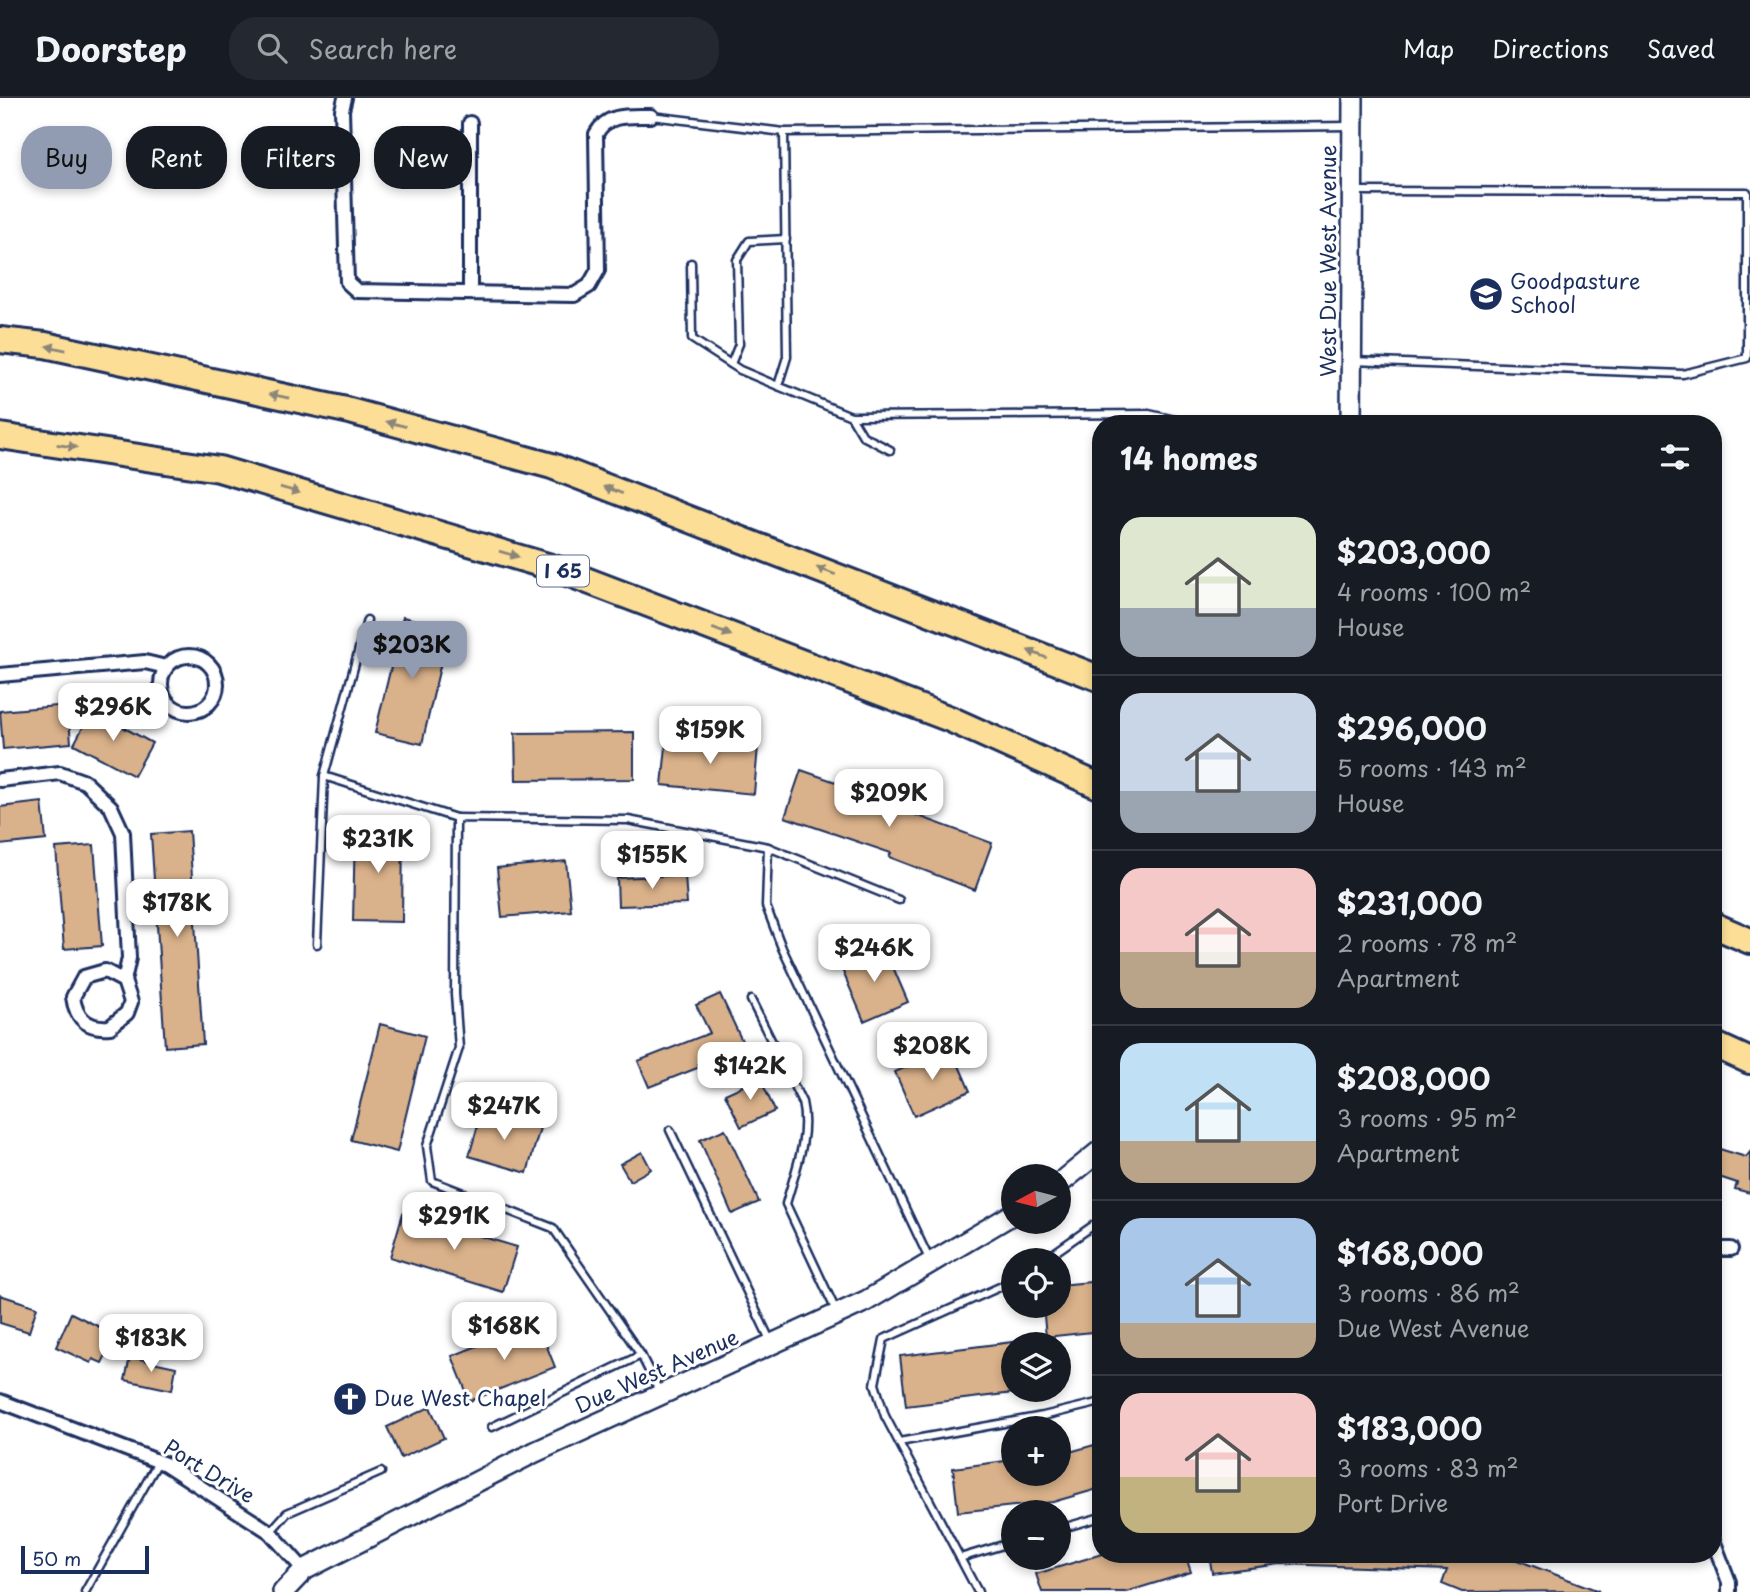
<!DOCTYPE html>
<meta charset="utf-8">
<style>
:root{--surface:#171b24;--page:#242831;--text:#f1f3f6;--muted:#9ea1a6;--line:#363941;--accent:#919bb2}
body{margin:0;font-family:"Playpen Sans",sans-serif;background:var(--page);color:var(--text);height:100vh;display:flex;flex-direction:column;font-size:26px;white-space:nowrap}
*{box-sizing:border-box;margin:0}
p{font-size:23px;color:var(--muted)}
.icon{flex:none;width:38px;height:38px;fill:none;stroke:currentColor;stroke-width:2;stroke-linecap:round;stroke-linejoin:round}
.map{position:relative;flex:1;overflow:hidden}
.panel{position:absolute;left:1092px;top:317px;width:630px;height:1148px;display:flex;flex-direction:column;background:var(--surface);border-radius:28px;box-shadow:0 4px 10px #0003}
.panel>*{flex:none}
.banner{position:absolute;left:21px;top:28px;width:665px;height:63px;display:flex;gap:14px}
.needle{width:46px;rotate:263deg}
.tools{position:absolute;left:1001px;top:1066px;display:grid;gap:14px}
.tools a{display:grid;place-items:center;width:70px;height:70px;border-radius:50%;background:var(--surface);box-shadow:0 4px 10px #0003;font-size:35px}
.scale{position:absolute;left:21px;bottom:18px;width:128px;box-sizing:border-box;padding-left:7px;border:4px solid #1b2f5e;border-top:0;font-size:19px;line-height:24px;white-space:nowrap;color:#1b2f5e;-webkit-text-stroke:5px #fff;paint-order:stroke}
.price{position:absolute;translate:-50% -60px;padding:0 16px;border-radius:14px;background:#fff;color:#222;font-size:23px;line-height:46px;filter:drop-shadow(0 2px 4px #0008)}
.price::after{content:'';position:absolute;left:50%;top:42px;width:21px;height:16px;margin-left:-10px;background:inherit;clip-path:polygon(0 0,100% 0,50% 100%)}
.price.active{background:var(--accent);color:#111}
ul{padding:0;list-style:none}
li{display:flex;align-items:center;gap:21px;height:175px;padding:0 28px}
li+li{border-top:2px solid var(--line)}
li span{display:grid;place-items:center;flex:none;width:196px;height:140px;border-radius:21px;color:#555}
li>.icon{margin-inline-start:auto}
span .icon{width:84px;height:84px;fill:#fffc;stroke-width:1}
li b{font-size:30px}
h2{display:flex;justify-content:space-between;align-items:center;height:84px;padding:0 28px;font-size:30px}
.chip{padding:0 24px;border-radius:28px;background:var(--surface);box-shadow:0 4px 10px #0003;font-size:24px;line-height:63px}
.chip.active{background:var(--accent);color:#111}
header{display:flex;align-items:center;gap:42px;box-sizing:border-box;height:98px;padding:0 35px;background:var(--surface);border-bottom:2px solid var(--line)}
header strong{font-size:33px}
nav{display:flex;gap:38px;margin-inline-start:auto;font-size:24px}
.search{width:490px;height:63px;background:var(--page);display:flex;align-items:center;gap:18px;box-sizing:border-box;padding:0 24px;border-radius:28px;color:var(--muted);font-size:26px}
.map>svg:first-child{display:block}
.building{fill:#d9b18a;stroke:#1b2f5e;stroke-width:2}
.lines{fill:none;stroke-linecap:round;stroke-linejoin:round}
.lane-casing{stroke:#1b2f5e;stroke-width:11}
.street-casing{stroke:#1b2f5e;stroke-width:18}
.secondary-casing{stroke:#1b2f5e;stroke-width:24}
.highway-casing{stroke:#1b2f5e;stroke-width:30}
.lane{stroke:#fff;stroke-width:6}
.street{stroke:#fff;stroke-width:12}
.secondary{stroke:#fff;stroke-width:19}
.highway{stroke:#fcde96;stroke-width:24}
.oneway{fill:#8c867a}
.labels{text-anchor:middle;stroke-width:6;stroke-linejoin:round;paint-order:stroke}
.shield{fill:#fff;stroke:#5f6d8e;stroke-width:2}
.shield-label{font-size:19px;font-weight:bold;fill:#1b2f5e}
.street-label{font-size:21px;fill:#1b2f5e;stroke:#fff}
.poi-label{font-size:21px;fill:#1b2f5e;stroke:#fff;text-anchor:start}
</style>
<header>
<strong>Doorstep</strong>
<div class="search"><svg class="icon" aria-label="search" viewBox="0 0 24 24"><circle cx="10" cy="10" r="6"/><path d="M15 15l6 6"/></svg>Search here</div>
<nav><a>Map</a><a>Directions</a><a>Saved</a></nav>
</header>
<div class="map">
<svg width="1750" height="1494" viewBox="0 0 1750 1494">
<rect width="100%" height="100%" fill="#fff"/>
<filter id="ink" filterUnits="userSpaceOnUse"><feTurbulence type="fractalNoise" baseFrequency=".0143" numOctaves="2"/><feDisplacementMap in="SourceGraphic" scale="14" xChannelSelector="R" yChannelSelector="G"/><feConvolveMatrix kernelMatrix="1 2 1 2 8 2 1 2 1" color-interpolation-filters="sRGB"/></filter>
<g filter="url(#ink)">
<g class="building">
<polygon points="403,519 449,530 422,646 375,635"/>
<polygon points="68,607 71,645 3,651 0,613"/>
<polygon points="92,612 152,645 134,678 74,646"/>
<polygon points="634,634 634,681 516,682 515,635"/>
<polygon points="667,639 758,648 754,696 662,687"/>
<polygon points="801,672 888,702 886,706 992,745 975,792 889,759 891,755 785,719"/>
<polygon points="42,704 46,742 0,747 0,709"/>
<polygon points="355,730 403,731 402,824 353,823"/>
<polygon points="189,733 203,946 165,949 151,736"/>
<polygon points="94,747 102,848 64,851 56,750"/>
<polygon points="566,763 571,813 502,819 497,770"/>
<polygon points="685,777 687,806 618,808 617,780"/>
<polygon points="884,848 908,904 864,923 840,867"/>
<polygon points="720,896 743,945 698,966 700,969 649,989 638,963 710,935 696,907"/>
<polygon points="380,926 425,938 397,1054 351,1042"/>
<polygon points="951,949 970,993 914,1018 895,974"/>
<polygon points="760,980 775,1013 741,1029 725,996"/>
<polygon points="482,1013 540,1030 527,1075 469,1058"/>
<polygon points="725,1031 759,1104 732,1116 700,1042"/>
<polygon points="1713,1049 1746,1059 1750,1054 1750,1095 1735,1091 1737,1085 1713,1077"/>
<polygon points="642,1054 651,1071 630,1083 620,1066"/>
<polygon points="403,1115 517,1149 503,1194 390,1159"/>
<polygon points="1101,1183 1101,1233 1046,1239 1043,1208 1059,1208 1059,1187"/>
<polygon points="0,1197 37,1209 29,1234 0,1225"/>
<polygon points="71,1215 116,1237 102,1265 93,1261 91,1265 56,1249"/>
<polygon points="537,1224 555,1269 470,1303 452,1258"/>
<polygon points="1013,1244 1013,1295 906,1308 900,1258"/>
<polygon points="130,1259 176,1269 172,1292 125,1282"/>
<polygon points="430,1309 444,1340 401,1360 387,1329"/>
<polygon points="1101,1345 1101,1390 1053,1404 958,1414 953,1370 1013,1362 1013,1376 1059,1376 1059,1357"/>
<polygon points="1102,1456 1185,1456 1191,1474 1126,1494 1042,1494 1036,1476"/>
<polygon points="1209,1456 1501,1456 1599,1493 1462,1494 1442,1486 1447,1472 1281,1466 1212,1475"/>
</g>
<g class="lines">
<g class="lane-casing">
<g id="lane">
<polyline points="651,18 784,34"/>
<polyline points="691,165 692,241 740,272 778,288"/>
<polyline points="1353,263 1683,276 1747,260 1747,94 1354,93"/>
<polyline points="731,266 739,246 737,162 749,143 786,141"/>
<polyline points="851,318 863,338 890,352"/>
<polyline points="1193,326 1149,316 851,318 778,288 787,259 784,34 1351,28"/>
<polyline points="367,522 324,678 456,720"/>
<polyline points="768,749 899,802"/>
<polyline points="317,846 324,678"/>
<path d="M751 902 802 1004C810 1039 795 1073 786 1106L837 1215"/>
<polyline points="670,1032 770,1242"/>
<polyline points="1044,1162 1101,1122"/>
<polyline points="659,1293 641,1257 553,1130 432,1083 427,1048 459,950 455,896 456,720 628,722 768,749 766,808 782,850 930,1163"/>
<polyline points="492,1329 641,1257"/>
<polyline points="899,1344 1043,1318 1101,1304"/>
<polyline points="1059,1431 1101,1419"/>
<polyline points="270,1434 287,1415 381,1374"/>
<polyline points="960,1460 1013,1444"/>
<polyline points="85,1494 158,1364"/>
<polyline points="978,1494 885,1318 875,1286 884,1241 1013,1183"/>
</g>
</g>
<g class="street-casing">
<g id="street">
<path d="M345 0 342 12 347 184 357 193 574 197 589 188 598 172 596 36C607 15 630 18 651 18"/>
<polyline points="470,25 470,195"/>
<circle cx="189" cy="586" r="28"/>
<polyline points="0,577 145,564 166,569"/>
<path d="M0 682 60 675 85 684 111 709 123 735 129 860 124 883 131 904 127 915 110 929C88 931 76 921 73 899L84 879 105 873 124 883"/>
<polyline points="1713,1151 1731,1151"/>
<polyline points="0,1303 165,1366 270,1434 304,1472"/>
<polyline points="1713,1442 1729,1484 1729,1494"/>
</g>
</g>
<g class="secondary-casing">
<g id="secondary">
<polyline points="1351,326 1353,0"/>
<polyline points="1059,1086 1101,1052"/>
<polyline points="283,1494 304,1472 535,1354 866,1203 1013,1116"/>
</g>
</g>
<g class="highway-casing">
<g id="highway">
<polyline points="0,242 45,247 346,312 552,368 1101,581"/>
<polyline points="0,338 219,371 554,470 950,621 1101,689"/>
<polyline points="1713,827 1750,843"/>
<polyline points="1713,946 1750,963"/>
</g>
</g>
<use href="#lane" class="lane"/>
<use href="#street" class="street"/>
<use href="#secondary" class="secondary"/>
<use href="#highway" class="highway"/>
</g>
<defs><path id="oneway-solid" d="M-6-.8H1V-3.2L6.5 0L1 3.2V.8H-6Z" transform="scale(1.75)"/></defs>
<g class="oneway">
<use href="#oneway-solid" transform="translate(56 250) rotate(-168)"/>
<use href="#oneway-solid" transform="translate(279 298) rotate(-168)"/>
<use href="#oneway-solid" transform="translate(396 326) rotate(-165)"/>
<use href="#oneway-solid" transform="translate(67 348) rotate(9)"/>
<use href="#oneway-solid" transform="translate(290 392) rotate(16)"/>
<use href="#oneway-solid" transform="translate(613 392) rotate(-159)"/>
<use href="#oneway-solid" transform="translate(509 456) rotate(16)"/>
<use href="#oneway-solid" transform="translate(826 473) rotate(-159)"/>
<use href="#oneway-solid" transform="translate(722 534) rotate(21)"/>
<use href="#oneway-solid" transform="translate(1037 556) rotate(-158)"/>
</g>
</g>
<defs>
<g id="school-disc" transform="scale(1.75)"><circle r="9.5" fill="#1b2f5e" stroke="#fff"/><path d="M0-5L7-2L0 1L-7-2ZM-4 1L0 2.5L4 1V4Q0 6-4 4Z" fill="#fff"/></g>
<g id="church-disc" transform="scale(1.75)"><circle r="9.5" fill="#1b2f5e" stroke="#fff"/><path d="M-1.2-6h2.4v3.5h3.3v2.4h-3.3V6h-2.4V-.1h-3.3v-2.4h3.3Z" fill="#fff"/></g>
</defs>
<g fill-rule="evenodd">
<use href="#school-disc" x="1486" y="196"/>
<use href="#church-disc" x="350" y="1301"/>
</g>
<g class="labels">
<rect class="shield" x="537" y="457.5" width="52" height="31" rx="5"/>
<g class="shield-label">
<text x="563" y="480">I 65</text>
</g>
<g class="street-label">
<text transform="translate(1329 163) rotate(-90)" y="7">West Due West Avenue</text>
<text transform="translate(657 1274) rotate(-24)" y="7">Due West Avenue</text>
<text transform="translate(209 1374) rotate(31)" y="7">Port Drive</text>
</g>
<g class="poi-label">
<text x="1510" y="191">Goodpasture<tspan x="1510" dy="24">School</tspan></text>
<text x="374" y="1308">Due West Chapel</text>
</g>
</g>
</svg>
<div class="tools">
<a><svg class="needle" viewBox="-14 -14 28 28"><path d="M0-13l5 13h-10z" fill="#e53935"/><path d="M0 13l5-13h-10z" fill="#9ea1a6"/></svg></a>
<a><svg class="icon" aria-label="locate" viewBox="0 0 24 24"><circle cx="12" cy="12" r="6"/><path d="M12 2v4M12 18v4M2 12h4M18 12h4"/></svg></a>
<a><svg class="icon" aria-label="layers" viewBox="0 0 24 24"><path d="M12 4l9 5-9 5-9-5zM3 14l9 5 9-5"/></svg></a>
<a>+</a>
<a>−</a>
</div>
<div class="scale">50 m</div>
<b class="price active" style="left:412px;top:583px">$203K</b>
<b class="price" style="left:113px;top:645px">$296K</b>
<b class="price" style="left:710px;top:668px">$159K</b>
<b class="price" style="left:889px;top:731px">$209K</b>
<b class="price" style="left:378px;top:777px">$231K</b>
<b class="price" style="left:652px;top:793px">$155K</b>
<b class="price" style="left:177px;top:841px">$178K</b>
<b class="price" style="left:874px;top:886px">$246K</b>
<b class="price" style="left:932px;top:984px">$208K</b>
<b class="price" style="left:750px;top:1004px">$142K</b>
<b class="price" style="left:504px;top:1044px">$247K</b>
<b class="price" style="left:454px;top:1154px">$291K</b>
<b class="price" style="left:504px;top:1264px">$168K</b>
<b class="price" style="left:151px;top:1276px">$183K</b>
<div class="banner">
<a class="chip active">Buy</a>
<a class="chip">Rent</a>
<a class="chip">Filters</a>
<a class="chip">New</a>
</div>
<section class="panel">
<h2>14 homes<svg class="icon" aria-label="filters" viewBox="0 0 24 24"><path d="M4 7h16M4 17h16"/><circle cx="9" cy="7" r="2"/><circle cx="15" cy="17" r="2"/></svg></h2>
<ul>
<li><span style="background:linear-gradient(#dfe7d0 65%,#9aa5b1 0)"><svg class="icon" aria-label="home" viewBox="0 0 24 24"><path d="M3 11l9-7 9 7M6 9v11h12V9"/></svg></span><div><b>$203,000</b><p>4 rooms · 100 m²</p><p>House</p></div></li>
<li><span style="background:linear-gradient(#c9d6e8 70%,#9aa5b1 0)"><svg class="icon" aria-label="home" viewBox="0 0 24 24"><path d="M3 11l9-7 9 7M6 9v11h12V9"/></svg></span><div><b>$296,000</b><p>5 rooms · 143 m²</p><p>House</p></div></li>
<li><span style="background:linear-gradient(#f6c9c9 60%,#b9a48a 0)"><svg class="icon" aria-label="home" viewBox="0 0 24 24"><path d="M3 11l9-7 9 7M6 9v11h12V9"/></svg></span><div><b>$231,000</b><p>2 rooms · 78 m²</p><p>Apartment</p></div></li>
<li><span style="background:linear-gradient(#bfe0f5 70%,#b9a48a 0)"><svg class="icon" aria-label="home" viewBox="0 0 24 24"><path d="M3 11l9-7 9 7M6 9v11h12V9"/></svg></span><div><b>$208,000</b><p>3 rooms · 95 m²</p><p>Apartment</p></div></li>
<li><span style="background:linear-gradient(#a9c7e8 75%,#b9a48a 0)"><svg class="icon" aria-label="home" viewBox="0 0 24 24"><path d="M3 11l9-7 9 7M6 9v11h12V9"/></svg></span><div><b>$168,000</b><p>3 rooms · 86 m²</p><p>Due West Avenue</p></div></li>
<li><span style="background:linear-gradient(#f6c9c9 60%,#c2b280 0)"><svg class="icon" aria-label="home" viewBox="0 0 24 24"><path d="M3 11l9-7 9 7M6 9v11h12V9"/></svg></span><div><b>$183,000</b><p>3 rooms · 83 m²</p><p>Port Drive</p></div></li>
</ul>
</section>
</div>
